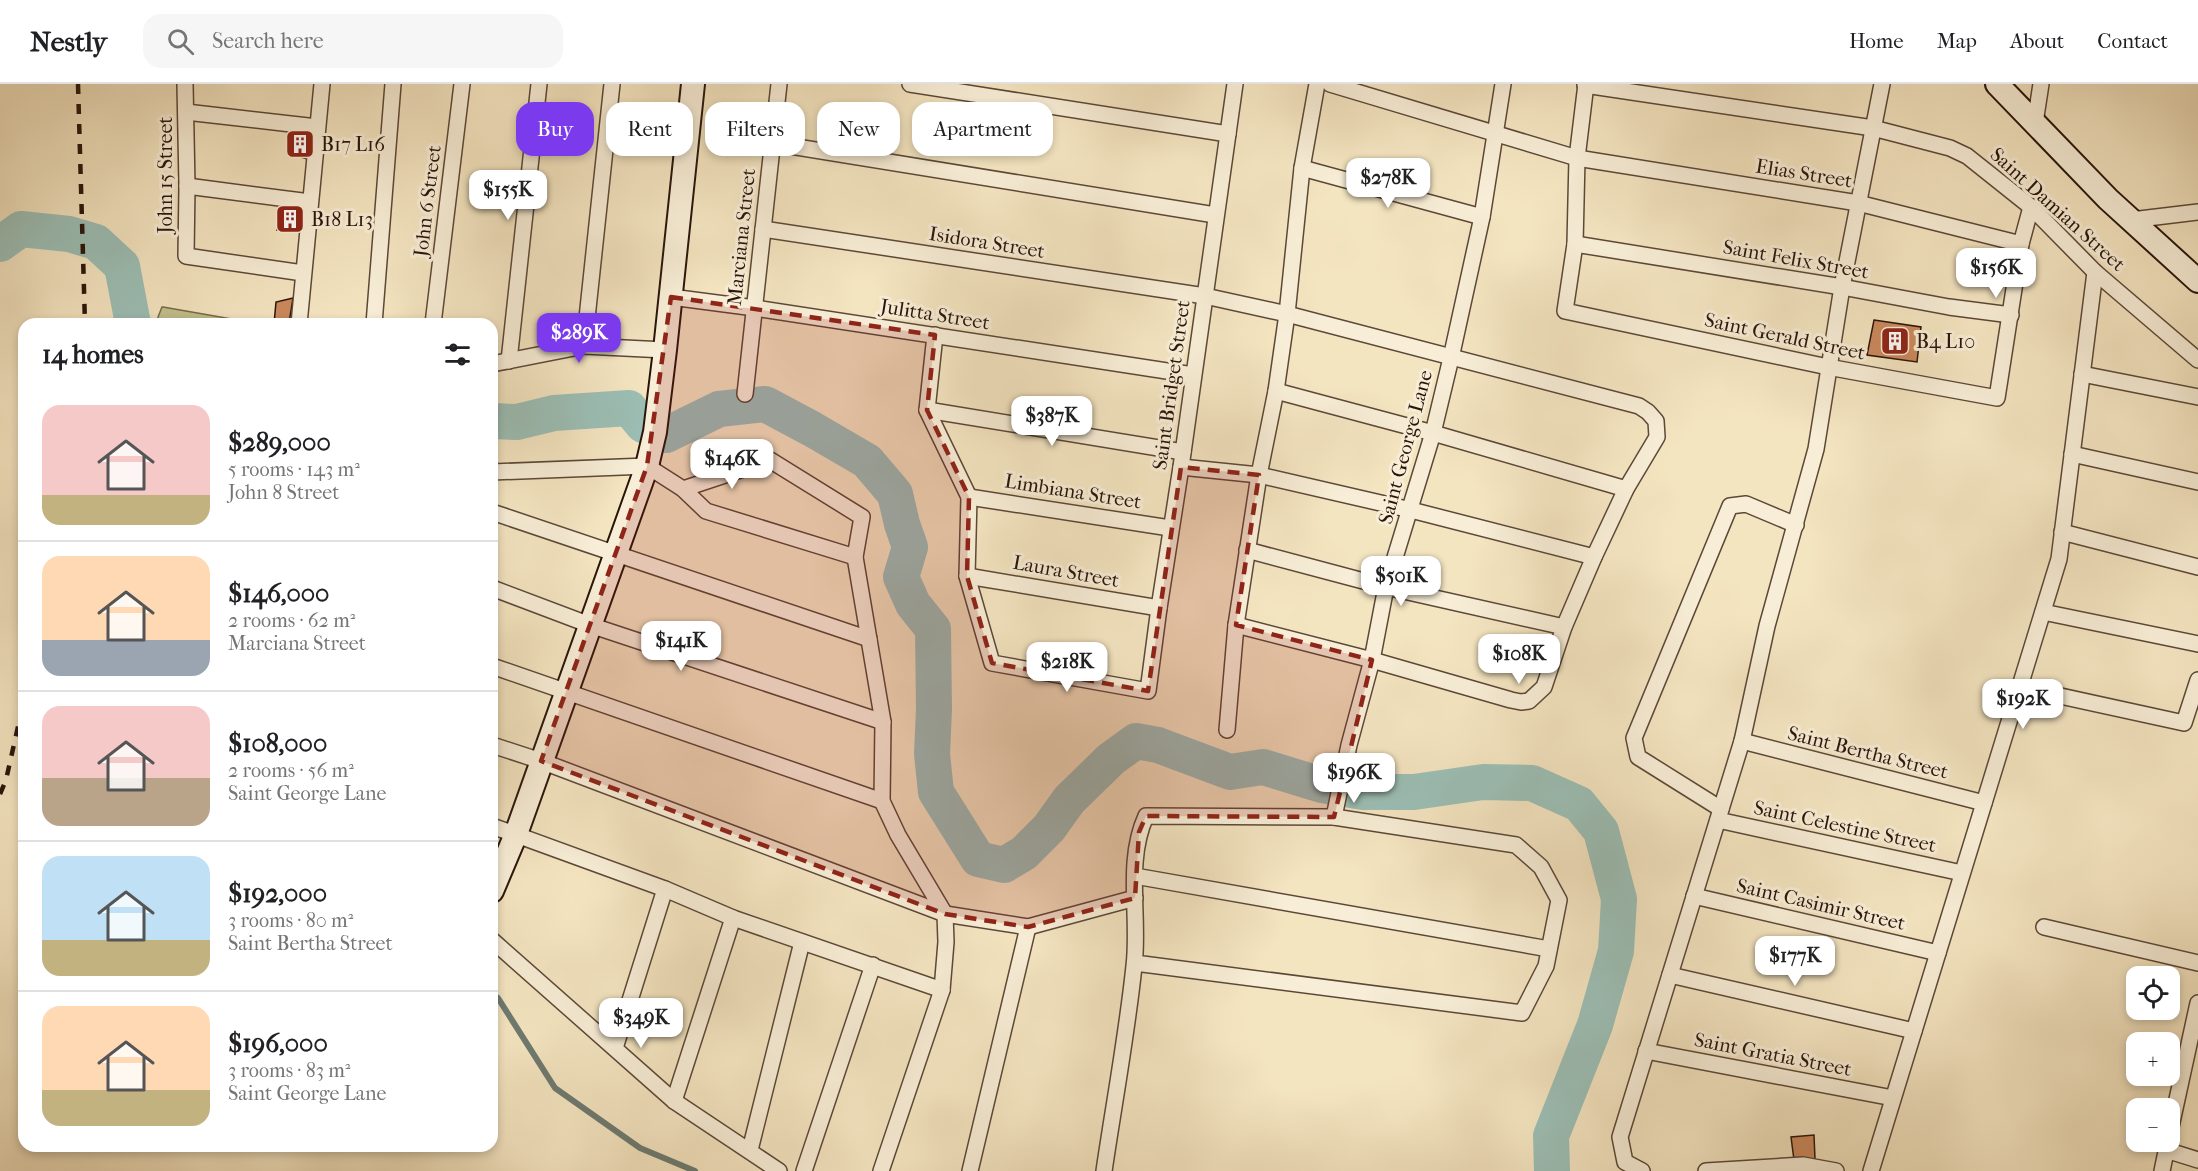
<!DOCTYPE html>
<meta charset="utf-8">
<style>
:root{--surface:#fff;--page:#f6f6f6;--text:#202124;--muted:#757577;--line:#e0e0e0;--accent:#7c3aed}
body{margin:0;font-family:"IM FELL French Canon",serif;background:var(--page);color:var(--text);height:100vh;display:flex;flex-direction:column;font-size:22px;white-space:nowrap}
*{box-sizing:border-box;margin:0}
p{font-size:20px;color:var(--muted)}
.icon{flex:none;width:33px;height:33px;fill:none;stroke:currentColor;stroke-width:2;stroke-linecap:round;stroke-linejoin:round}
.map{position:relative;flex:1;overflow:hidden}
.details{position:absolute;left:18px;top:234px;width:480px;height:834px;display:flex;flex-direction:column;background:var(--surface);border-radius:18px;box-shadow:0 3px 9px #0003}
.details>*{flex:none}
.hud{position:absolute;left:516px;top:18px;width:570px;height:54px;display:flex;gap:12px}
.fabs{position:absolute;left:2126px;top:882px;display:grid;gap:12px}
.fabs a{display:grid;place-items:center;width:54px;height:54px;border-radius:12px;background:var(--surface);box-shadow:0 3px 9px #0003;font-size:30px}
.price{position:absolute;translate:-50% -51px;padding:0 14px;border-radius:12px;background:#fff;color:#222;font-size:20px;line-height:39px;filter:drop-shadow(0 2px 3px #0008)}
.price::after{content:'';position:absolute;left:50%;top:36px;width:18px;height:14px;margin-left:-9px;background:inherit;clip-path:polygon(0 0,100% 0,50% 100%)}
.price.current{background:var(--accent);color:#fff}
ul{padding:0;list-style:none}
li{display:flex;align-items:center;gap:18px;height:150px;padding:0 24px}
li+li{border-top:2px solid var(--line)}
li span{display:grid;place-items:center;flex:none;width:168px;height:120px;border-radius:18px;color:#555}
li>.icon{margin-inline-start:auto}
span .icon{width:72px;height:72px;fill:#fffc;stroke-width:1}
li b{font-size:26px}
h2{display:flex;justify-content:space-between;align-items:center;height:72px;padding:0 24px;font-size:26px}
.chip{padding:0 21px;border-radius:18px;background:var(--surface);box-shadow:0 3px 9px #0003;font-size:21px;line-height:54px}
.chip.current{background:var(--accent);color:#fff}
header{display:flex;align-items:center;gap:36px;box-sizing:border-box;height:84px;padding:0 30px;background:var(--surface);border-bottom:2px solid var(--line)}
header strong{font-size:28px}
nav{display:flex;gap:33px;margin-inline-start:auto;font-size:21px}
.search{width:420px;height:54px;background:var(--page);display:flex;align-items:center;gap:15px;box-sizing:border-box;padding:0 21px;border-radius:18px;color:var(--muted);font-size:22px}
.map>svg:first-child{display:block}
.green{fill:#c2c28e;stroke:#766b4c;stroke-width:1.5}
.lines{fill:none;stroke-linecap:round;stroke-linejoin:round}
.stream{stroke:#6e7b71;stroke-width:6}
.river{stroke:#9cbfb6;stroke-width:36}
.building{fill:#cb895d;stroke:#29140a;stroke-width:1.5}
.street-casing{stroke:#5c4838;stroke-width:18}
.secondary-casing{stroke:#29140a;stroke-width:26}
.street{stroke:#f8eed7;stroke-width:15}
.secondary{stroke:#f8eed7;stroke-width:22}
.rail{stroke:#29140a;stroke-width:4.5;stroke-dasharray:10 10;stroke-linecap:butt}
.marked{fill:#8f2418;fill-opacity:0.2;stroke:#8f2418;stroke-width:4.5;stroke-dasharray:12 8;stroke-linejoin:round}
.labels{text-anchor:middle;stroke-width:6;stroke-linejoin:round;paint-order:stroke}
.poi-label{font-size:20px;fill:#29140a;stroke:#f8eed7;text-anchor:start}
.street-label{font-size:20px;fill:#29140a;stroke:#f8eed7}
</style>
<header>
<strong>Nestly</strong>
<div class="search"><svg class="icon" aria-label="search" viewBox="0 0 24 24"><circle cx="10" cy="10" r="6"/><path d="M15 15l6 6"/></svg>Search here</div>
<nav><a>Home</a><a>Map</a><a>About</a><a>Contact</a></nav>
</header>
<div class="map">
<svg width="2198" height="1087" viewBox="0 0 2198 1087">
<rect width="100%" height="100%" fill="#f4e5c1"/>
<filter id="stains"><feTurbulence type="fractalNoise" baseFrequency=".00333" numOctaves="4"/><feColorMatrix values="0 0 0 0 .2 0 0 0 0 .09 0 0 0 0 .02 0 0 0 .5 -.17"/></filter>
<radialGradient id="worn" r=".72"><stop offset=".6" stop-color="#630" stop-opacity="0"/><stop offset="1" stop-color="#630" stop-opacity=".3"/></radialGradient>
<polygon class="green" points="162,223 163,223 260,240 159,240 158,233"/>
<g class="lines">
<polyline class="stream" points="492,910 498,914 555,1004 640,1064 695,1087"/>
<g class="river">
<polyline points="0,160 21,145 69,150 96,158 122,182 133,240"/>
<polyline points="492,337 517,338 554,329 629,324 643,341 666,351 719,325 765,320 812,345 867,377 895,410 902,440 910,463 901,493 913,520 933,545 934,625 932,670 936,708 978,775 1004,781 1024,769 1049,744 1069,716 1111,675 1136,657 1158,661 1230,688 1263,683 1322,701 1363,708 1414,708 1483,698 1532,699 1579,720 1601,747 1619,815 1616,867 1595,941 1551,1052 1552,1087"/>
</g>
</g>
<g class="building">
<polygon points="293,48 308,51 314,77 287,69"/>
<polygon points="285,122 301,125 298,145 277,146"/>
<polygon points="293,214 289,239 274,240 276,218"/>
<polygon points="1874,236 1921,243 1917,278 1867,271"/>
<polygon points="1814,1051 1815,1075 1794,1076 1791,1053"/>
</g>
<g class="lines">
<g class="street-casing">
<g id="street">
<polyline points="185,0 187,102 186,172 303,189"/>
<polyline points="910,0 1228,50"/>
<polyline points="1330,0 1577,74 1858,119 2021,160"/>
<polyline points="1586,0 1577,74 1575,160 1565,227 1828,283 1997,314 2021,160 2031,123"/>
<polyline points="1585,1 1873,44 1950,64 1967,72 2031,123 2095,188 2198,276"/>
<polyline points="186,28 317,43"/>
<polyline points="2035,39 2041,0"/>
<polyline points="772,59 1215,131"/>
<polyline points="1302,84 1482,133"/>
<polyline points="187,102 310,118"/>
<polyline points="2131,136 2198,128"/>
<polyline points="763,145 1205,212 1287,230 1639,322 1648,328 1656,337 1657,353 1626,405 1594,473 1564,543 1544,603 1529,617 1521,618 1511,616 1372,576 1236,541"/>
<polyline points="1575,160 1842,203 1949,223 2011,231"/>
<polyline points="671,213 755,224 1193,291"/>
<polyline points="299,240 322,0"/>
<polyline points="374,240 393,0"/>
<polyline points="433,240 462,0"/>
<polyline points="935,251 927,326 969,413 967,492 992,579 1148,607 1159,524 1181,383 1235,0"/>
<polyline points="584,262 612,0"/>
<polyline points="509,277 539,0"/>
<polyline points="492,280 584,262 665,266"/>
<polyline points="2082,290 2198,313"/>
<polyline points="1276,307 1433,349 1626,405"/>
<polyline points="745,310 779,0"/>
<polyline points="927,326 1183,368"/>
<polyline points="2072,370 2198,398"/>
<polyline points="1181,383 1259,391 1411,426 1594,473"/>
<polyline points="492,388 647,382 683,405 706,427 855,473"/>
<polyline points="683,405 770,376 862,433 855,473 883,638 882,717 898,751 945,830 946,858 942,906 881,1087"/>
<polyline points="969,413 1170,444"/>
<polyline points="492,428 869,555"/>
<polyline points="2062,448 2198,483"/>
<polyline points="1247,466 1386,503 1564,543"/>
<polyline points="967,492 1159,524"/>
<polyline points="492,504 590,541 883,638"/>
<polyline points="2043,528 2198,560"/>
<polyline points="492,582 882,717"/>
<polyline points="2019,603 2184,639 2198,596"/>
<polyline points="1227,646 1236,541 1259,391 1276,307 1287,230 1302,84 1317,0"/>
<polyline points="1742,657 1984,719"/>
<polyline points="492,661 541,677 945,830 1028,843 1135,814"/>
<polyline points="1721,725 1638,673 1634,654 1730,422 1746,420 1796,441"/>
<polyline points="1334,733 1349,661 1372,576 1386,503 1433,349 1451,274 1482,133 1503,0"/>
<polyline points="1718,736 1962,789"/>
<polyline points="492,742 665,805 733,834 942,906"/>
<polyline points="1135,792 1549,865"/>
<polyline points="1694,812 1938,869"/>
<polyline points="2044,843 2198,879"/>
<polyline points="492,856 674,1017 779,1087"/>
<polyline points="1670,891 1914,947"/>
<polyline points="615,964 665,805"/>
<polyline points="1646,967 1893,1014"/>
<polyline points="674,1017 733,834"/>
<polyline points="2169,1052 2198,919"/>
<polyline points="750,1066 802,858"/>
<polyline points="2166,1066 2198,1076"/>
<polyline points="804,1087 873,881"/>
<polyline points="970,1087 1028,843"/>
<path d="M1104 1087C1114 1019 1127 950 1134 882 1140 833 1125 778 1146 732L1334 733 1516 761 1541 783 1559 816 1546 882 1522 929 1135 879"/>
<polyline points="1642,1087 1625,1078 1620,1053 1742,657 1767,542 1816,365 1842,203 1882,0"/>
<polyline points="1706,1087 1803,1081 1836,1087"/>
<polyline points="1871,1087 2059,475 2095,188"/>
<polyline points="2162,1087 2168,1058"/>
</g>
</g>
<g class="secondary-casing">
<g id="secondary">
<polyline points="1997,0 2108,115 2198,197"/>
<polyline points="492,807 516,750 647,382 655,348 665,266 693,0"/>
</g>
</g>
<use href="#street" class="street"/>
<use href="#secondary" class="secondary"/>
<g class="rail">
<polyline points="78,0 85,240"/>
<polyline points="0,710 6,696 24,616"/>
</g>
</g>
<path class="marked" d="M671 213 935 251 927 326 969 413 967 492 992 579 1148 607 1181 383 1259 391 1236 541 1372 576 1334 733 1146 732 1139 748 1135 814 1028 843 945 830 541 677 647 382Z"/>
<defs>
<g id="building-square" transform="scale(1.5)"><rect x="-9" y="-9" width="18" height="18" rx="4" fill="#8f2418" stroke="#f8eed7"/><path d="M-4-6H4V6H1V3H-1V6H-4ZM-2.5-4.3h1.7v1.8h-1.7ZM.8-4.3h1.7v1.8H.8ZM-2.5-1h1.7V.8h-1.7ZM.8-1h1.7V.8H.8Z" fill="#fff"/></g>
</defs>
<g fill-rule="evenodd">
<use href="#building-square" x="300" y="60"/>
<use href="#building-square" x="290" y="135"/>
<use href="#building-square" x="1895" y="257"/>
</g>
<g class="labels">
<g class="poi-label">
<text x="321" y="67">B17 L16</text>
<text x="311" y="142">B18 L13</text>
<text x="1916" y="264">B4 L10</text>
</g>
<g class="street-label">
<text transform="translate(1804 89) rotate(9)" y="7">Elias Street</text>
<text transform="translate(165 91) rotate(-90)" y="7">John 15 Street</text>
<text transform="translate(427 117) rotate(-83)" y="7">John 6 Street</text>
<text transform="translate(2058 125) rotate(42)" y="7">Saint Damian Street</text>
<text transform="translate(741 153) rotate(-84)" y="7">Marciana Street</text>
<text transform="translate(987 158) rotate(9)" y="7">Isidora Street</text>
<text transform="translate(1796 175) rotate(10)" y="7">Saint Felix Street</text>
<text transform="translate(935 230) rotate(9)" y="7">Julitta Street</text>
<text transform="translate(1785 252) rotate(12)" y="7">Saint Gerald Street</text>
<text transform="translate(1171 301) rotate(-82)" y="7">Saint Bridget Street</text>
<text transform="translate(1405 363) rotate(-75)" y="7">Saint George Lane</text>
<text transform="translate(1073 407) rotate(9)" y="7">Limbiana Street</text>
<text transform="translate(1066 487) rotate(10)" y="7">Laura Street</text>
<text transform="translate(1868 668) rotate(14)" y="7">Saint Bertha Street</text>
<text transform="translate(1845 742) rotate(12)" y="7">Saint Celestine Street</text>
<text transform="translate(1821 820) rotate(13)" y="7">Saint Casimir Street</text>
<text transform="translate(1773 970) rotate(11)" y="7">Saint Gratia Street</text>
</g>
</g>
<rect width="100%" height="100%" filter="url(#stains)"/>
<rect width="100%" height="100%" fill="url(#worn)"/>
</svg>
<div class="fabs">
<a><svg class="icon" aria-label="locate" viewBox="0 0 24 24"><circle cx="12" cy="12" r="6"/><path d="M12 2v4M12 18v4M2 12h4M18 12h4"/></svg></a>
<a>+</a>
<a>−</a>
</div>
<b class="price" style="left:1388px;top:125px">$278K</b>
<b class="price" style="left:508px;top:137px">$155K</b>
<b class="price" style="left:1996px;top:215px">$156K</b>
<b class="price current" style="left:579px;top:280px">$289K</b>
<b class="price" style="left:1052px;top:363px">$387K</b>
<b class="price" style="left:732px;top:406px">$146K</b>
<b class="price" style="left:1401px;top:523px">$501K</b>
<b class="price" style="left:681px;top:588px">$141K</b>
<b class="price" style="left:1519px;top:601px">$108K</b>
<b class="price" style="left:1067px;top:609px">$218K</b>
<b class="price" style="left:2023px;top:646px">$192K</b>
<b class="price" style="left:1354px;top:720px">$196K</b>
<b class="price" style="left:1795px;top:903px">$177K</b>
<b class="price" style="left:641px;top:965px">$349K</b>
<div class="hud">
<a class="chip current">Buy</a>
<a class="chip">Rent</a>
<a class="chip">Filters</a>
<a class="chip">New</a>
<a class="chip">Apartment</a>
</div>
<section class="details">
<h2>14 homes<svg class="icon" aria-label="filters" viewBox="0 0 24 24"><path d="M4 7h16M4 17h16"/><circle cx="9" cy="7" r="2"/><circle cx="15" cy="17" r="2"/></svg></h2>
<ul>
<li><span style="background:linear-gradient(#f6c9c9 75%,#c2b280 0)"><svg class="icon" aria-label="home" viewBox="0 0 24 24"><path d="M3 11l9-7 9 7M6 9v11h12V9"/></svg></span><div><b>$289,000</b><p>5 rooms · 143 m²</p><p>John 8 Street</p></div></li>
<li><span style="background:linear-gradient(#ffd9b3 70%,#9aa5b1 0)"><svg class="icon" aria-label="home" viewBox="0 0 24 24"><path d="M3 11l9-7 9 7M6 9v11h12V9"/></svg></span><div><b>$146,000</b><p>2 rooms · 62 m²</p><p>Marciana Street</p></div></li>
<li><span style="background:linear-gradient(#f6c9c9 60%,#b9a48a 0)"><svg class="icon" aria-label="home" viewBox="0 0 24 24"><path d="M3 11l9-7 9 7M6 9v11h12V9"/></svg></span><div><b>$108,000</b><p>2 rooms · 56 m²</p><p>Saint George Lane</p></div></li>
<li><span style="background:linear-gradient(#bfe0f5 70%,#c2b280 0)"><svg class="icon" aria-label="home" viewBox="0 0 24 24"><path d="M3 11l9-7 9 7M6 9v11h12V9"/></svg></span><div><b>$192,000</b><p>3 rooms · 80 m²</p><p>Saint Bertha Street</p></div></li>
<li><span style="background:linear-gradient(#ffd9b3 70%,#c2b280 0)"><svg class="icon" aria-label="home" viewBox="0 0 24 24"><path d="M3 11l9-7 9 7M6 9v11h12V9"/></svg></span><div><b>$196,000</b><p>3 rooms · 83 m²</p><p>Saint George Lane</p></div></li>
</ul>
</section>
</div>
